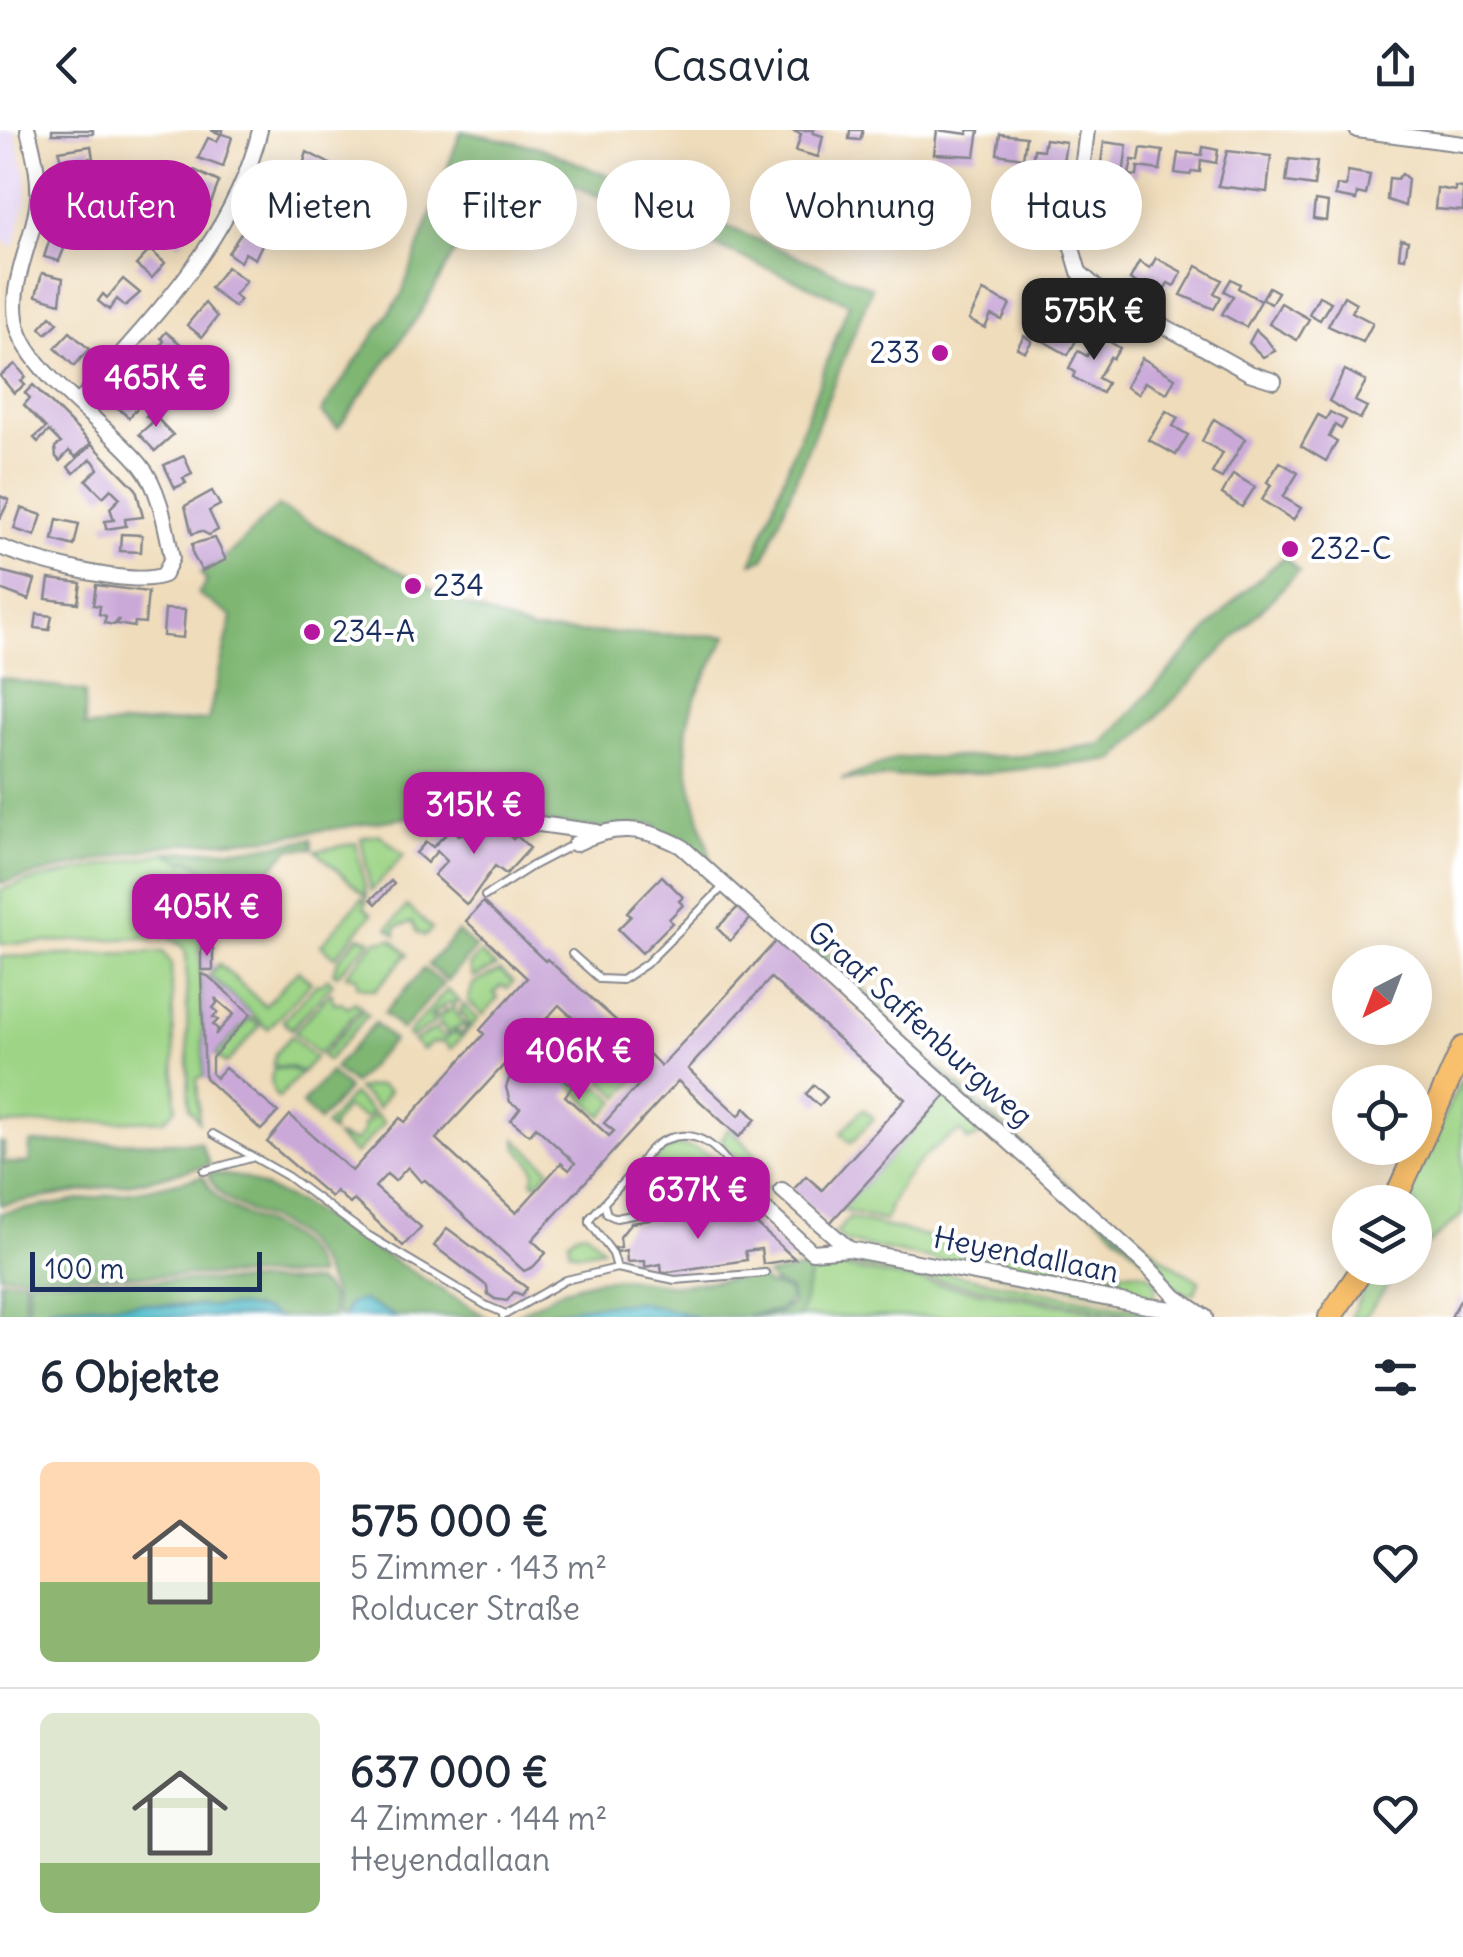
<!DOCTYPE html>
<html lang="de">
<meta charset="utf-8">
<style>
:root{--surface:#fff;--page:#f6f6f7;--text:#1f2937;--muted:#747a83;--line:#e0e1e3;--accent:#b5179e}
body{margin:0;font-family:Delius,sans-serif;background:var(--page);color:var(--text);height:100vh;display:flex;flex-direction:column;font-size:38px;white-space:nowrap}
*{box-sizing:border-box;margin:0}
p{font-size:32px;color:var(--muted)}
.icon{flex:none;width:55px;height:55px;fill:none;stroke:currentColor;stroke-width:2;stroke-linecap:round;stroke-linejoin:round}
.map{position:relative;height:1187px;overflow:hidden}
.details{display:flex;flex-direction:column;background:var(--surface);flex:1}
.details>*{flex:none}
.guide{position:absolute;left:30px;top:30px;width:1405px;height:90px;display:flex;gap:20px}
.needle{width:65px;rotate:222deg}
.controls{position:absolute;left:1332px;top:815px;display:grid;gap:20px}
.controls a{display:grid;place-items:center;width:100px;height:100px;border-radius:50%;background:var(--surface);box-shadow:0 5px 25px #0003;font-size:50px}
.scale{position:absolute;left:30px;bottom:25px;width:232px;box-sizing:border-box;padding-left:10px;border:5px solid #1b2f5e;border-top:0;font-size:28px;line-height:35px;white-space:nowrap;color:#1b2f5e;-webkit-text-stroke:8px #fff;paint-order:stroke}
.price{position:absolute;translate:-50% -85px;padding:0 22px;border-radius:20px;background:var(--accent);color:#fff;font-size:32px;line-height:65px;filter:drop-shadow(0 2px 5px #0008)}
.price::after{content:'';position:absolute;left:50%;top:60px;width:30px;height:22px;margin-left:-15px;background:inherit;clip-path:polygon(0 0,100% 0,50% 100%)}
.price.selected{background:#222;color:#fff}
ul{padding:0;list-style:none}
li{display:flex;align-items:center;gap:30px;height:250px;padding:0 40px}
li+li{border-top:2px solid var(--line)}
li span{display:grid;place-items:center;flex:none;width:280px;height:200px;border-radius:15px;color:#555}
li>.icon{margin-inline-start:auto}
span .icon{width:120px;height:120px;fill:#fffc;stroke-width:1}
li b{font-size:42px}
h2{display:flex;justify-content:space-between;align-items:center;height:120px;padding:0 40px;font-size:42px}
.tag{padding:0 35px;border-radius:45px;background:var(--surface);box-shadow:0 5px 25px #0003;font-size:35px;line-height:90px}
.tag.selected{background:var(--accent);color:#fff}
header{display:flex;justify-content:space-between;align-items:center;height:130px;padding:0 40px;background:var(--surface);font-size:45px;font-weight:600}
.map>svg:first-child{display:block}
.built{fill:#e3d3f3}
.green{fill:#9dd485;stroke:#5c8272;stroke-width:2.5}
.forest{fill:#7eb672;stroke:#4c7268;stroke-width:2.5}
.water{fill:#4dbac7;stroke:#347492;stroke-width:2.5}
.building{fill:#caa9d9;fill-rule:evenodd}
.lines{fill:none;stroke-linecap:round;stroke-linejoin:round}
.lane-casing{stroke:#85868c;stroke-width:10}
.street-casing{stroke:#85868c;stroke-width:18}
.primary-casing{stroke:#85868c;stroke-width:26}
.lane{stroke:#fff;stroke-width:6}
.street{stroke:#fff;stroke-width:14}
.primary{stroke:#f8bf6c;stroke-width:22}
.poi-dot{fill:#b5179e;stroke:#fff;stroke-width:4}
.labels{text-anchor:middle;stroke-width:8;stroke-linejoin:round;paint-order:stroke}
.poi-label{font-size:30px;fill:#1b2f5e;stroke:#fff;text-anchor:start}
.street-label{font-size:30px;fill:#1b2f5e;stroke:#fff}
</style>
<header><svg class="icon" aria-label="back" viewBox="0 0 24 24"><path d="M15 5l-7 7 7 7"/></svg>Casavia<svg class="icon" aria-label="share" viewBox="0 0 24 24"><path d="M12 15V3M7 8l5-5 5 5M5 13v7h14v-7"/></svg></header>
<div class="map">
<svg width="1463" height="1187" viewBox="0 0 1463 1187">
<rect width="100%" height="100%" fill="#fff"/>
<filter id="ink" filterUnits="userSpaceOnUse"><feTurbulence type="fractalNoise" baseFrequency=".01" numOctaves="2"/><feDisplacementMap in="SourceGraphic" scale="20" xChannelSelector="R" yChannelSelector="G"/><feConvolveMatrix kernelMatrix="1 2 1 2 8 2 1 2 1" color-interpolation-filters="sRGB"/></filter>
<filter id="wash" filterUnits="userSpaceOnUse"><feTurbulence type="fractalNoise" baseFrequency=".0048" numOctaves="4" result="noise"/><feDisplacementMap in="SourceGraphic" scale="40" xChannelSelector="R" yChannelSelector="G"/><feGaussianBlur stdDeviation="2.25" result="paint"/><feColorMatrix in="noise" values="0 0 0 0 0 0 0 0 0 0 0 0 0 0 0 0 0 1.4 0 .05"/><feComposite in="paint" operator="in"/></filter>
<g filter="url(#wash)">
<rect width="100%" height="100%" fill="#efdcba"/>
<polygon class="built" points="0,0 14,0 26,45 26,69 14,117 0,109"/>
<g class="green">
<polygon points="379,704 404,725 371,761 361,708"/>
<polygon points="356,713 367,767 316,721"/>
<polygon points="167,722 184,732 188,729 247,766 200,816 204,947 197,948 199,991 189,978 186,823 181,815 167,807 0,814 0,760 26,752"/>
<polygon points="362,768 367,772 364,777 372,784 335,827 321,815"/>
<polygon points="407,776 432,799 425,806 417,802 412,792 396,797 396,805 388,798"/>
<polygon points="359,806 371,810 337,845 333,842 338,830"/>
<polygon points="392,809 408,824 375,860 357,856 357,847 346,845 376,811"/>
<polygon points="819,815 885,879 880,885 1132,1113 1139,1107 1164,1129 1199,1151 1195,1163 1187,1165 1176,1158 810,826"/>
<polygon points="163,822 171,833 176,978 164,990 0,995 0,827"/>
<polygon points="480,823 496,837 473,848 469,836"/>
<polygon points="219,834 265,876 298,840 311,852 268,899 209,845"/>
<polygon points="500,841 513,852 507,859 502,855 494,863 498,868 483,885 468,871 473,854"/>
<polygon points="328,848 333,853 291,899 283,891 317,854 322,854"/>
<path d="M447 860 460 872C449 871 436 879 430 887L435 893 410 908 407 905Z"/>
<polygon points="331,862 334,873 341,872 348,877 355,872 361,877 319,924 294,902"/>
<polygon points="454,875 455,884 460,884 459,889 466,895 458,897 458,903 453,899 446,905 444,897 438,897 441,892 434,886 444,885 443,880 449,881"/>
<polygon points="464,875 478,889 451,919 443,912 431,913 423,920 413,911 435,899 444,909 454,903 461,905 469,894 460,879"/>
<polygon points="363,880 368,885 327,931 322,926"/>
<polygon points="250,888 260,896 226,934 216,925"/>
<polygon points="291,906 315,928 302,942 291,937 273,936 275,924"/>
<polygon points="587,916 601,929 606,924 634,951 620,967 604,952 604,942 596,938 590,940 576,927"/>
<polygon points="571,932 586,945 583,949 588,958 600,957 616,971 602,986 560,945"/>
<path d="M286 938 301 943 278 968C271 961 269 947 274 939Z"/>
<polygon points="1463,945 1463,1084 1415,1125 1415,1072 1404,1072"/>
<polygon points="379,955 389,961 378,978 357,959"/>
<polygon points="352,964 373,983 365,988 345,978 332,996 332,1002 325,996"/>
<path d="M946 965 982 995 978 1007 968 1011 961 1001C924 1020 896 1051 885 1091L841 1080Z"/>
<polygon points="863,979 874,988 851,1013 841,1003"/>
<polygon points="376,985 384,993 355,1024 335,1006 355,1012 363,1002 363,995"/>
<polygon points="729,998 767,1035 755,1048 765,1058 762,1061 721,1010"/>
<path d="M516 1009 550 1039 536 1054 532 1051C542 1029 515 1027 516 1009Z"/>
<path d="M673 1016C698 1015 738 1031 722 1062L659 1074 647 1071C636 1049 653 1027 673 1016Z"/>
<polygon points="849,1088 960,1114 966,1118 962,1135 845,1112 836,1103"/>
<polygon points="586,1101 603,1119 578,1123 569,1120 569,1110 578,1102"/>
<path d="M1007 1108 1039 1134 1047 1126C1086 1160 1106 1133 1148 1144L1157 1153 1154 1166 1143 1172 988 1142 989 1135 980 1130 984 1113 995 1115Z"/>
<polygon points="844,1123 903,1135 901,1143 831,1132"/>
<polygon points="828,1135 1130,1187 800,1187 812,1137"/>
<polygon points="910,1136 1157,1183 1164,1186 1150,1187 909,1145"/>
<polygon points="1374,1138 1400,1138 1365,1187 1351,1187"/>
</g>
<g class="forest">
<polygon points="461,1 539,17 872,158 764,429 752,433 849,173 533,38 498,45 421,182 338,298 321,282 401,166"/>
<path d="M278 376 454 471 532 501 727 506C712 536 687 572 686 607 685 650 703 696 713 737L658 701 656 694 598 698 460 684 411 687 270 708 167 715 0 753V548L85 562V597L208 590 232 487 198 464 207 452 201 443C232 427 252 399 278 376Z"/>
<polygon points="1284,427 1299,441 1115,630 995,642 841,650 898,628 1022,626 1102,614 1236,469"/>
<polygon points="312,709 313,718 289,719 247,766 189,729 184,733 167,722 256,718"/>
<polygon points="458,802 476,818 447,851 428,835"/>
<polygon points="424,839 443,854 402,900 384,883"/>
<polygon points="375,893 393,910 353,954 334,938"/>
<polygon points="330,942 348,959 319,991 302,974"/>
<polygon points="0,1012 4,1013 4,1033 29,1033 30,1013 200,1012 210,1035 139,1052 0,1075"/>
<path d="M215 1043 244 1048 301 1074 486 1187H397L362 1170 346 1177 344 1187H338C334 1158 315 1117 289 1100 260 1081 222 1080 208 1044Z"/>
<path d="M203 1046C227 1102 296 1079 318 1146L0 1145V1083L148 1059Z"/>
<polygon points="812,1137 800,1187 747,1187 780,1182 792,1174 790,1160 773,1152 767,1145"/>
<polygon points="761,1146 766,1154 787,1160 790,1167 787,1174 779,1180 739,1187 697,1187 638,1172 554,1182 543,1187 512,1187 564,1159 596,1150 623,1148 676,1155"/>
<polygon points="25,1149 25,1187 0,1187 0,1150"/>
<path d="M28 1149 315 1152C330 1157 333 1173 334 1187H277C256 1172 89 1173 57 1176 45 1178 41 1187 28 1187Z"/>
</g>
<g class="water">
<polygon points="362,1170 397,1187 344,1187 349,1174"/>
<polygon points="638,1172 697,1187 543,1187 579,1177"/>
<path d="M144 1173C179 1182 251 1168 277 1187H38L51 1177Z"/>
</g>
<g id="blocks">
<g class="building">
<rect x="52" y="0" width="41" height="4"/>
<polygon points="211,0 223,0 222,4 232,7 223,37 198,28 208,8 217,11 221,4"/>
<polygon points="791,0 814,0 813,3 823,6 818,27 796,21 801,4"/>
<polygon points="850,0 863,0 860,10 849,9"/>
<polygon points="937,0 968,4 968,0 979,0 975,26 934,24"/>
<polygon points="1000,4 1026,7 1023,28 997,24"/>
<polygon points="1045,9 1066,12 1061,46 1031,42 1034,19 1043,20"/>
<polygon points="1104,12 1127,15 1123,46 1104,44 1101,72 1087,70 1092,33 1101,33"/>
<polygon points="91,16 94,35 91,36 90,28 79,29 81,44 63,47 59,21"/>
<polygon points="1203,17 1218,20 1216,33 1201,30 1200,42 1192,41 1190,45 1175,43 1178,23 1202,25"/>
<polygon points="1141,18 1163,21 1160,40 1138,37 1137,46 1129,45 1132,30 1139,31"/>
<polygon points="1227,21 1271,26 1267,62 1218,56"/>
<polygon points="307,22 336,37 325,60 299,48"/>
<polygon points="1289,29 1317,32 1314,56 1286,52"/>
<polygon points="194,40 219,52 209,78 193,71 190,78 176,69 179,64 185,66"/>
<polygon points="1348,41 1370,45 1366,65 1357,63 1356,70 1335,66 1337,55 1346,56"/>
<polygon points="1402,44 1408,49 1405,76 1387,70 1389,48 1397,49"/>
<polygon points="1455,57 1463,58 1463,81 1435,79 1437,58 1455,61"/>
<polygon points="278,58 316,79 303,107 264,89"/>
<polygon points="782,60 807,76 804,81 776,72"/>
<polygon points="61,65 81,69 78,99 65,95 67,87 58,86"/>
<polygon points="1315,71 1328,73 1326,91 1313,89"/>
<polygon points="169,75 188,91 182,99 186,102 180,114 154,93"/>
<polygon points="53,99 70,104 59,131 44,127"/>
<polygon points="244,99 264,110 255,129 245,123 240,132 228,123"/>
<polygon points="1401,109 1408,111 1405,128 1399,127"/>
<polygon points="150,120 165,133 152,148 136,135"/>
<polygon points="1156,128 1182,142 1174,156 1168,153 1160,166 1130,149 1139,132 1150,138"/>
<polygon points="1197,136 1222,150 1214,163 1221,167 1214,179 1181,165"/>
<polygon points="227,137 246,151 234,165 240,170 234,177 210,158"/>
<polygon points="42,143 63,148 60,173 36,166"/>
<polygon points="123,149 140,163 125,176 117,169 109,180 98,171 103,164 107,168"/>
<polygon points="1231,149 1240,154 1238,158 1261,171 1246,197 1222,184 1233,166 1224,161"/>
<polygon points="1269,157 1278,162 1271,174 1262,169"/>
<polygon points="983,161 1010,174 1002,190 991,185 985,198 969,190"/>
<polygon points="1319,166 1331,172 1320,190 1309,184"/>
<polygon points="1344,166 1356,173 1352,182 1373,193 1363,212 1328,196"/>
<polygon points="205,173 217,187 202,207 187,195"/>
<polygon points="1281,173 1309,189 1297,210 1269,194"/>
<polygon points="1044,184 1067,197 1071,189 1084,196 1068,225 1033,205"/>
<polygon points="51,186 58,193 46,204 40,198"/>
<polygon points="1256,200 1267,210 1275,221 1263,227 1249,213"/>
<polygon points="70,202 89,219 74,236 55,218"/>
<polygon points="166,202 183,216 168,238 153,225 164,211 161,208"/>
<polygon points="1098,205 1120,218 1113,229 1110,227 1098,248 1107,253 1102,263 1073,247 1075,242 1069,238 1078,221 1087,226"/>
<polygon points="1024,206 1032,211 1025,222 1017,218"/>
<polygon points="146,228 158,238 148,250 136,240"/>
<polygon points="1142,228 1175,248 1167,263 1145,252 1138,264 1126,257"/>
<polygon points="15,234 26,247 21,251 25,255 14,263 0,246"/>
<polygon points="1345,240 1366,251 1355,271 1367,277 1360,289 1329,271"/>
<polygon points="125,254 144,270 129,288 110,271"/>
<polygon points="33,255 91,313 76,327 69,321 60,331 56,327 55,317 61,313 49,301 38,312 34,308 46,298 24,275 30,268 25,263"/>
<polygon points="158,274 165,281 157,288 173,305 155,321 139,304 153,292 146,286"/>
<polygon points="1166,281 1178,288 1173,296 1188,305 1176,325 1149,310"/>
<polygon points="1330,282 1346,290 1341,299 1335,295 1329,307 1337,312 1326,331 1301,316 1318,285 1326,289"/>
<polygon points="1214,289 1245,309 1222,348 1212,343 1223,323 1202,311"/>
<polygon points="92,314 136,359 143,387 125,389 126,396 106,399 105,391 114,390 110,378 120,368 111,359 103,367 86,350 98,339 94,332 91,329 74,343 68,337"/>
<polygon points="184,326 192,344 183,348 186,353 175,358 164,335"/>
<polygon points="1280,332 1298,343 1283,367 1301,378 1293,390 1262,370 1271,355 1267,352"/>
<polygon points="1233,344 1255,357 1242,377 1222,364"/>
<polygon points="212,361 220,375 209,381 218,400 209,405 201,401 192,404 185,376"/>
<polygon points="0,366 9,370 0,389"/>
<polygon points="21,378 42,385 35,406 14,399"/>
<polygon points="57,389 79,394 74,416 53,410"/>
<polygon points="121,404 142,405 141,422 120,421"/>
<polygon points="215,408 226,430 202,441 193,425 192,414"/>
<polygon points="0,441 35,450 29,470 0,459"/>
<polygon points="49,449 81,453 78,473 46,469"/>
<polygon points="96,455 148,462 145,493 135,492 134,497 117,494 119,489 114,495 104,493 106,486 99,484 100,476 93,475"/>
<polygon points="165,479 185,480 183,508 163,506"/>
<polygon points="37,484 52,486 49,500 35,498"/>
<polygon points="486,692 495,692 513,709 517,706 530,718 506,744 495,736 467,775 434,745 447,731 437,721 427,733 416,723 426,712 433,717 452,698 459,705 477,697 479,700"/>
<polygon points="662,746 683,767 679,771 683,775 669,789 672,793 642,823 618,799 631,786 627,782"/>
<polygon points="391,751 394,754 376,774 371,769"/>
<path d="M483 772 545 831 547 829 620 894 661 936 776 811 946 965 829 1094 792 1061 806 1046 822 1060 905 969 771 848 688 939 739 986 745 978 756 989 739 1007 678 951 532 1110 546 1123 533 1137 524 1141 425 1050 421 1052 408 1037 395 1051 387 1044 375 1057 421 1097 403 1116 354 1070 350 1074 336 1061 331 1067 267 1012 290 985 352 1041 400 988 405 992 484 904 480 900 527 848 466 791ZM559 875 591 905 588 909 598 918 602 914 642 951 604 993 614 1001 609 1006 565 966 572 957 555 941 548 949 521 940 512 942 506 957 510 972 520 978 511 990 529 1005 536 997 575 1033 569 1040 561 1033 516 1083 436 1009Z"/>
<polygon points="738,777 751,788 730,811 717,798"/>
<rect x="201" y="818" width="12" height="22"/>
<path d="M201 844 208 846 251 884 212 928V944L216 948 225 938 278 982 261 1000 205 948ZM215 868 234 884 215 905 218 899 213 895 218 890 213 887 218 882 213 878 217 873Z"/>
<polygon points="814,955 827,967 819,976 806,964"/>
<polygon points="717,1080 725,1080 741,1091 752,1090 795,1129 763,1134 761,1119 745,1121 747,1130 662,1143 661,1134 645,1137 645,1131 627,1132 626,1120 617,1122 615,1118 621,1117 620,1107 631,1093"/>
<polygon points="447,1098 527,1158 522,1165 514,1162 507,1171 495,1169 488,1164 487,1156 434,1116"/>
<polygon points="1463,1165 1463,1187 1451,1187"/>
</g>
</g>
</g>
<g filter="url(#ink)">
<use href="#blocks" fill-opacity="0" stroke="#85868c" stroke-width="2.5"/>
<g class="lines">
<g class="lane-casing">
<g id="lane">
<polyline points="485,766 532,736 574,714"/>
<polyline points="572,824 600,849 622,850 646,834 724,756"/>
<polyline points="213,1004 287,1046 366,1104 487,1176 506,1184"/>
<polyline points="204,1041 251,1028"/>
<path d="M604 1074 607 1084 616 1088 748 1064C736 1045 723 1020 702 1010 679 999 653 1011 641 1032 635 1044 638 1060 640 1072L652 1082"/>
<polyline points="617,1138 613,1124 590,1093 590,1088 640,1034"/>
<polyline points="503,1186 566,1150 617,1138 675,1150 765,1143"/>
</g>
</g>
<g class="street-casing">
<g id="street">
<polyline points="1087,0 1072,118 1079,142 1099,160 1249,243 1274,251"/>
<polyline points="1357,0 1463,14"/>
<path d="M79 272C150 189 234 110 260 0"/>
<path d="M0 417C34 431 132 458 164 445L172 428C166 398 160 358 140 334 108 295 38 249 20 204 4 162 31 118 37 76 41 50 34 25 28 0"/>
<polyline points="459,688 503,689 597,702"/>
<path d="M575 714C613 694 643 696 681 716L1146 1135 1176 1167 1205 1187"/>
<polyline points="782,1060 849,1119"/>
<polyline points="748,1064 812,1122 849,1119 1147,1176 1192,1181"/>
</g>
</g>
<g class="primary-casing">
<g id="primary">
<polyline points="1394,1072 1463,918"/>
<polyline points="1330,1187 1363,1138"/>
</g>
</g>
<use href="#lane" class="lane"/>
<use href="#street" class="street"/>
<use href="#primary" class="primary"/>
</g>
</g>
<g class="poi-dot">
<circle cx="940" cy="223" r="10"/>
<circle cx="1290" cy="419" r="10"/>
<circle cx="413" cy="456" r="10"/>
<circle cx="312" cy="502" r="10"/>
</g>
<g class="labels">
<g class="poi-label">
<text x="920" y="233" text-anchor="end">233</text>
<text x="1310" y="429">232-C</text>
<text x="433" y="466">234</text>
<text x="332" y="512">234-A</text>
</g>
<g class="street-label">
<text transform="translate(920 894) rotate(42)" y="10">Graaf Saffenburgweg</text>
<text transform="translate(1026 1125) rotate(11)" y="10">Heyendallaan</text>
</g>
</g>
</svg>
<div class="controls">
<a><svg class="needle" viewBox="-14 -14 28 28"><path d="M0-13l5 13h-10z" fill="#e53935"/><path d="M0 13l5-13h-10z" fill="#747a83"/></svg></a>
<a><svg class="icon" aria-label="locate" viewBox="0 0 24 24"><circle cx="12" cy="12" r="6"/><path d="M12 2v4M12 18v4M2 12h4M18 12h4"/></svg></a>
<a><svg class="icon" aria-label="layers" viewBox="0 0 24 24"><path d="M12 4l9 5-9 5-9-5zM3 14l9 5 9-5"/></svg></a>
</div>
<div class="scale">100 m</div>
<b class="price selected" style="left:1094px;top:233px">575K €</b>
<b class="price" style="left:156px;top:300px">465K €</b>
<b class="price" style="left:474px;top:727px">315K €</b>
<b class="price" style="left:207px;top:829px">405K €</b>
<b class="price" style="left:579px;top:973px">406K €</b>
<b class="price" style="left:698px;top:1112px">637K €</b>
<div class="guide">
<a class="tag selected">Kaufen</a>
<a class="tag">Mieten</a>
<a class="tag">Filter</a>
<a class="tag">Neu</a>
<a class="tag">Wohnung</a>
<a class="tag">Haus</a>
</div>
</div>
<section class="details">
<h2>6 Objekte<svg class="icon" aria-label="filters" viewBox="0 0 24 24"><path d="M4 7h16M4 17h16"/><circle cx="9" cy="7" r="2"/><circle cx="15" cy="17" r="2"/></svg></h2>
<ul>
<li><span style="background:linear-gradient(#ffd9b3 60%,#8fb573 0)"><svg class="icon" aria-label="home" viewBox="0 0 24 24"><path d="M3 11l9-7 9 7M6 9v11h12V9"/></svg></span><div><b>575 000 €</b><p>5 Zimmer · 143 m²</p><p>Rolducer Straße</p></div><svg class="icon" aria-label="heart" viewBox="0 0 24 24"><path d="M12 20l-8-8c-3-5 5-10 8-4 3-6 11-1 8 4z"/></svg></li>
<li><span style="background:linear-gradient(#dfe7d0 75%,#8fb573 0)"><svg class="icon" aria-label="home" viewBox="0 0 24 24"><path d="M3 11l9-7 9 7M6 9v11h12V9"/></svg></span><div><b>637 000 €</b><p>4 Zimmer · 144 m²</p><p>Heyendallaan</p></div><svg class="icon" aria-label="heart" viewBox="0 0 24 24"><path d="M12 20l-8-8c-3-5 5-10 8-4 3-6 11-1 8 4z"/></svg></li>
</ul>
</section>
